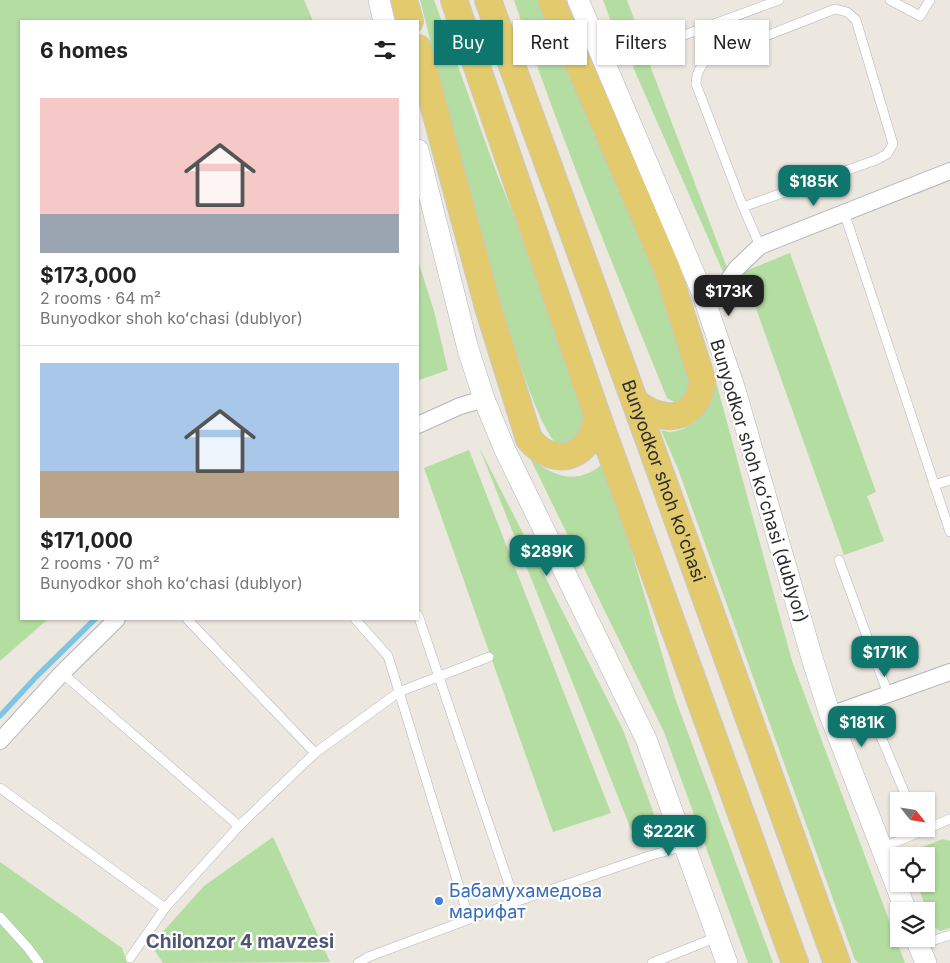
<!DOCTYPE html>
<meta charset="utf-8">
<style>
:root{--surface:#fff;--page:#f2f2f2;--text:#222;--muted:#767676;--line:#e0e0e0;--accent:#0f766e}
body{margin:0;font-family:Inter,sans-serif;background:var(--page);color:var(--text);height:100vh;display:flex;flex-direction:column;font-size:19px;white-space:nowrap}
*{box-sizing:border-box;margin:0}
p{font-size:16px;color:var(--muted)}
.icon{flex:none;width:28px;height:28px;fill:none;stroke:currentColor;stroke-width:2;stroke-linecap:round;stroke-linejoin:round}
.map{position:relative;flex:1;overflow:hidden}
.side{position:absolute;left:20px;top:20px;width:399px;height:600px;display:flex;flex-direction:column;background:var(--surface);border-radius:0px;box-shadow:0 1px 4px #0004}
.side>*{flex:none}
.banner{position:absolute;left:434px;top:20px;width:441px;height:45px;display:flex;gap:10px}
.needle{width:32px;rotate:120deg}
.buttons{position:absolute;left:890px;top:792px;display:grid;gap:10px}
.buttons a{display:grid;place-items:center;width:45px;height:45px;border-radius:0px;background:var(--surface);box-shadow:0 1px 4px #0004;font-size:25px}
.price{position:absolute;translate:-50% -42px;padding:0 11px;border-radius:10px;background:var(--accent);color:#fff;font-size:16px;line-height:32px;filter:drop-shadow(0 1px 2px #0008)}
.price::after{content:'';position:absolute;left:50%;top:30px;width:15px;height:11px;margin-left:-8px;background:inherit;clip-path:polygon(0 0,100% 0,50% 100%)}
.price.current{background:#222;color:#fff}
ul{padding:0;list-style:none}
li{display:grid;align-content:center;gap:10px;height:265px;padding:0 20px}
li+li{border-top:1px solid var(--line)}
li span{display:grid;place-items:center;height:155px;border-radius:0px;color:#555}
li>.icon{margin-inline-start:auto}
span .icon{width:90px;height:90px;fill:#fffc;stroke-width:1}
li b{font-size:21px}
h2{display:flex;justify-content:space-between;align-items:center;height:60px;padding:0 20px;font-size:21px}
.chip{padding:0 18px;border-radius:0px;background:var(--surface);box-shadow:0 1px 4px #0004;font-size:18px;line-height:45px}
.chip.current{background:var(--accent);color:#fff}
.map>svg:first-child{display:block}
.green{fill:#b4dda1}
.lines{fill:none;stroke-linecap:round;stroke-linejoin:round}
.stream{stroke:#7dc5e3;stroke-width:5.5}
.service-casing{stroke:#b3b5be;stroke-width:10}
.minor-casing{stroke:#b3b5be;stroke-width:18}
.tertiary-casing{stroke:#b3b5be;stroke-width:22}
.primary-casing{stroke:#c8c8c8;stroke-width:28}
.service{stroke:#fff;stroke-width:9}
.minor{stroke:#fff;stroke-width:16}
.tertiary{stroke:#fff;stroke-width:21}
.primary{stroke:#e3cb6d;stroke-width:26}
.shop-dot{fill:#3f7fe0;stroke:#fff;stroke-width:2}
.labels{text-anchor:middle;stroke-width:4.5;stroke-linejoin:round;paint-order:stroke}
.street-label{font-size:18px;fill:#2c2c2c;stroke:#fff}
.shop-label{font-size:18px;fill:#366cbe;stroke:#fff;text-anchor:start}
.neighbourhood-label{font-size:19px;font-weight:bold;fill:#505678;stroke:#fff}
</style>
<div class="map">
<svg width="950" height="963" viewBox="0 0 950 963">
<rect width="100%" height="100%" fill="#ece7df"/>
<g class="green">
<polygon points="0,0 304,0 313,21 21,21 21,619 48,619 0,661"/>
<path d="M420 0H434L497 174 542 285 588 432 587 437 557 445C539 424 524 375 515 348 477 234 450 116 420 0Z"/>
<path d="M514 0H545L652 245 698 386 676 403 667 398C613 266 560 135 514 0Z"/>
<path d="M603 0H627L641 38C614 47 611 19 603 0Z"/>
<polygon points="646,55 729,273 724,274 633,67 634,63"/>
<polygon points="790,253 876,492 867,496 884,541 844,555 743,272"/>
<polygon points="418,261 434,311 448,370 419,380 418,375"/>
<path d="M715 378 792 661 905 963H859L855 960 678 469 661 430C681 438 704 417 712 401 715 393 715 386 715 378Z"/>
<polygon points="479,447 623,730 661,833 636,842"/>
<polygon points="469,450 611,813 553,832 424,468"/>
<path d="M530 458C556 478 578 486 605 462L675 698 773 963H748L664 732Z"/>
<polygon points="273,837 330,962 163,963 151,945 204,886"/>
<polygon points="943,839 950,841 950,928 940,931 933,926 917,884 926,884 926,856 908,856 912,851"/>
<polygon points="0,862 122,948 127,963 0,963"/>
</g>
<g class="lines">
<polyline class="stream" points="0,716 37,676 95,619"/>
<g class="service-casing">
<g id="service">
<polyline points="890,0 920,16 930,0"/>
<polyline points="606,64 779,0"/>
<path d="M743 207 876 160 887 154 893 144 856 20 847 12 835 9 707 59C700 66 696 74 696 84L743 207 760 246"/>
<polyline points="844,212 950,532"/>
<polyline points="934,485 950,480"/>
<polyline points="839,560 888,694"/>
<polyline points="418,615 515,902"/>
<polyline points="187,619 315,753"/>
<polyline points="355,619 388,656 469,919"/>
<polyline points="62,673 239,826"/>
<polyline points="879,732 908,801"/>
<polyline points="0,788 165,908"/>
<polyline points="882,848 950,819"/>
<polyline points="0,917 28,948 39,963"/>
<polyline points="919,945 950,935"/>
<polyline points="130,958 165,908 239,826 315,753 399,692 489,657"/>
<polyline points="358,963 368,957 515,902 649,856 684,846"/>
<polyline points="652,963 717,937"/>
</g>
</g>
<g class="minor-casing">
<g id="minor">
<polyline points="702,292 727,282 736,269 760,246 950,171"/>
<polyline points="418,425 460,406 484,399"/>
<polyline points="830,715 950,672"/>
<polyline points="0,741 62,673 117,619"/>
</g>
</g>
<g class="tertiary-casing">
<g id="tertiary">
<polyline points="379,0 384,21"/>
<polyline points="578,0 702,292 735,390 812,658 830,715 906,911"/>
<polyline points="418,150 468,349 484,399 505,450 646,739 727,963"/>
<polyline points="916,939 926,963"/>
</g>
</g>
<g class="primary-casing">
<g id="primary">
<polyline points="404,0 410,21"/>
<polyline points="454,0 597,415 795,963"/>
<path id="s1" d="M488 0 635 402 837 963"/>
<path d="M551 0 667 269 702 379C703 398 688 418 667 416 654 415 645 409 635 402"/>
<path d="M418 48 488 307 529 439C557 472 593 455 597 415"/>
</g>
</g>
<use href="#service" class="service"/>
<use href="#minor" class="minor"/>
<use href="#tertiary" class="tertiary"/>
<use href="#primary" class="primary"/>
</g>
<circle class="shop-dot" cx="439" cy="901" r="5"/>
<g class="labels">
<g class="street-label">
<text dy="6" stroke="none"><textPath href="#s1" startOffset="512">Bunyodkor shoh ko'chasi</textPath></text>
<text transform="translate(759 481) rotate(73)" y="6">Bunyodkor shoh koʻchasi (dublyor)</text>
</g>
<g class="shop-label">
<text x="449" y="897">Бабамухамедова<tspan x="449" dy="21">марифат</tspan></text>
</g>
<g class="neighbourhood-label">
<text x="240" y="948">Chilonzor 4 mavzesi</text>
</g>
</g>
</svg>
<div class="buttons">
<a><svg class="needle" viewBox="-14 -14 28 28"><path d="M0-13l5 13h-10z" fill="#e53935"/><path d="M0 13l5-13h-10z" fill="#767676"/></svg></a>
<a><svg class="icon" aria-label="locate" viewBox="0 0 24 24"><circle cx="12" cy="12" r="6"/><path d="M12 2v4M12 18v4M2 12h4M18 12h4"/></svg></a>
<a><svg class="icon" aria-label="layers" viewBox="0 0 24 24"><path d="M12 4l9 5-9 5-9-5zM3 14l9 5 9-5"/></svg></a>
</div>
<b class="price" style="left:814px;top:207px">$185K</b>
<b class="price current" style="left:729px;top:317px">$173K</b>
<b class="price" style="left:547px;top:577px">$289K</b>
<b class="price" style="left:885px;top:678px">$171K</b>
<b class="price" style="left:862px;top:748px">$181K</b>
<b class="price" style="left:669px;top:857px">$222K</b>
<div class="banner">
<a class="chip current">Buy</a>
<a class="chip">Rent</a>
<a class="chip">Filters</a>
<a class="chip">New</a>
</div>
<section class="side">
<h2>6 homes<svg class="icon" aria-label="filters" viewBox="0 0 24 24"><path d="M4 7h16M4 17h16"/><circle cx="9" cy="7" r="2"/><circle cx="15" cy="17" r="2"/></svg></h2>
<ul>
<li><span style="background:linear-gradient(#f6c9c9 75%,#9aa5b1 0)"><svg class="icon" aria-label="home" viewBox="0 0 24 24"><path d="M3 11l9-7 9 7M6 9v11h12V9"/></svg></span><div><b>$173,000</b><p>2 rooms · 64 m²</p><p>Bunyodkor shoh koʻchasi (dublyor)</p></div></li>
<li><span style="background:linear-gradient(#a9c7e8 70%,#b9a48a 0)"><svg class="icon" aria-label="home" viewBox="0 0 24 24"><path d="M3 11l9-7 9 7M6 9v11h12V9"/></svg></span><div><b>$171,000</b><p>2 rooms · 70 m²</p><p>Bunyodkor shoh koʻchasi (dublyor)</p></div></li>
</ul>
</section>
</div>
